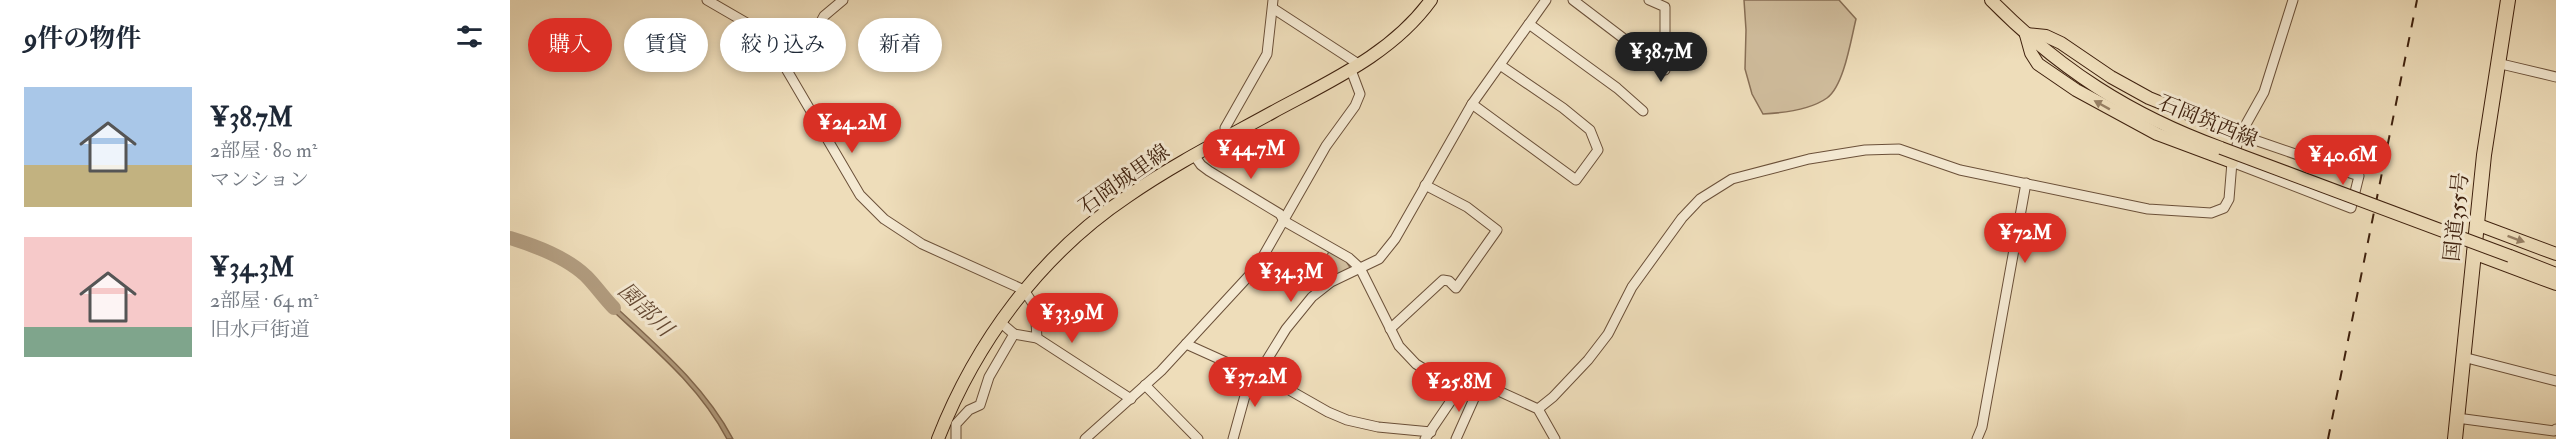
<!DOCTYPE html>
<html lang="ja">
<meta charset="utf-8">
<style>
:root{--surface:#fff;--page:#f6f6f7;--text:#1f2937;--muted:#747a83;--accent:#d93025}
body{margin:0;font-family:"IM FELL Double Pica","Noto Serif JP",serif;background:var(--page);color:var(--text);height:100vh;display:flex;flex-direction:column;font-size:22px;white-space:nowrap}
*{box-sizing:border-box;margin:0}
p{font-size:20px;color:var(--muted)}
.icon{flex:none;width:33px;height:33px;fill:none;stroke:currentColor;stroke-width:2;stroke-linecap:round;stroke-linejoin:round}
.map{position:relative;flex:1;overflow:hidden}
.sheet{display:flex;flex-direction:column;background:var(--surface);width:510px}
.sheet>*{flex:none}
.guide{position:absolute;left:18px;top:18px;width:570px;height:54px;display:flex;gap:12px}
.price{position:absolute;translate:-50% -51px;padding:0 14px;border-radius:21px;background:var(--accent);color:#fff;font-size:20px;line-height:39px;filter:drop-shadow(0 2px 3px #0008)}
.price::after{content:'';position:absolute;left:50%;top:36px;width:18px;height:14px;margin-left:-9px;background:inherit;clip-path:polygon(0 0,100% 0,50% 100%)}
.price.selected{background:#222;color:#fff}
ul{padding:0;list-style:none}
li{display:flex;align-items:center;gap:18px;height:150px;padding:0 24px}
li span{display:grid;place-items:center;flex:none;width:168px;height:120px;border-radius:0px;color:#555}
li>.icon{margin-inline-start:auto}
span .icon{width:72px;height:72px;fill:#fffc;stroke-width:1}
li b{font-size:26px}
h2{display:flex;justify-content:space-between;align-items:center;height:72px;padding:0 24px;font-size:26px}
.chip{padding:0 21px;border-radius:27px;background:var(--surface);box-shadow:0 3px 9px #0003;font-size:21px;line-height:54px}
.chip.selected{background:var(--accent);color:#fff}
main{display:flex;flex:1;min-height:0}
.map>svg:first-child{display:block}
.green{fill:#d0bd9d;stroke:#886f56;stroke-width:1.5}
.water{fill:#b29d80;stroke:#846b52;stroke-width:1.5}
.lines{fill:none;stroke-linecap:round;stroke-linejoin:round}
.river{stroke:#b29d80;stroke-width:14}
.minor-casing{stroke:#6b5039;stroke-width:11}
.major-casing{stroke:#3f210e;stroke-width:14}
.highway-casing{stroke:#3f210e;stroke-width:16}
.minor{stroke:#f4e9d2;stroke-width:9}
.major{stroke:#eeddba;stroke-width:12}
.highway{stroke:#eeddba;stroke-width:14}
.rail{stroke:#3f210e;stroke-width:2;stroke-dasharray:10 10;stroke-linecap:butt}
.major-bridge-casing{stroke:#3f210e;stroke-width:14;stroke-linecap:butt}
.major-bridge{stroke:#eeddba;stroke-width:12}
.oneway{fill:#967f64}
.labels{text-anchor:middle;stroke-width:6;stroke-linejoin:round;paint-order:stroke}
.street-label{font-size:21px;fill:#3f210e;stroke:#f4e9d2}
.water-label{font-size:22px;font-style:italic;fill:#674c36;stroke:#f4e9d2}
</style>
<main>
<section class="sheet">
<h2>9件の物件<svg class="icon" aria-label="filters" viewBox="0 0 24 24"><path d="M4 7h16M4 17h16"/><circle cx="9" cy="7" r="2"/><circle cx="15" cy="17" r="2"/></svg></h2>
<ul>
<li><span style="background:linear-gradient(#a9c7e8 65%,#c2b280 0)"><svg class="icon" aria-label="home" viewBox="0 0 24 24"><path d="M3 11l9-7 9 7M6 9v11h12V9"/></svg></span><div><b>¥38.7M</b><p>2部屋 · 80 m²</p><p>マンション</p></div></li>
<li><span style="background:linear-gradient(#f6c9c9 75%,#7fa58c 0)"><svg class="icon" aria-label="home" viewBox="0 0 24 24"><path d="M3 11l9-7 9 7M6 9v11h12V9"/></svg></span><div><b>¥34.3M</b><p>2部屋 · 64 m²</p><p>旧水戸街道</p></div></li>
</ul>
</section>
<div class="map">
<svg width="2046" height="439" viewBox="0 0 2046 439">
<rect width="100%" height="100%" fill="#eeddba"/>
<filter id="stains"><feTurbulence type="fractalNoise" baseFrequency=".00333" numOctaves="4"/><feColorMatrix values="0 0 0 0 .2 0 0 0 0 .09 0 0 0 0 .02 0 0 0 .5 -.17"/></filter>
<radialGradient id="worn" r=".72"><stop offset=".6" stop-color="#630" stop-opacity="0"/><stop offset="1" stop-color="#630" stop-opacity=".3"/></radialGradient>
<g class="green">
<path d="M1234 0H1329L1346 19C1341 39 1334 86 1317 98 1300 110 1273 113 1253 114L1242 94 1235 69 1236 30Z"/>
<polygon points="820,250 835,259 841,269 824,277 808,270"/>
</g>
<path class="water" d="M93 295C140 340 192 381 223 439H217C187 382 136 343 90 299Z"/>
<g class="lines">
<path class="river" d="M0 238C26 246 56 257 76 276 86 286 94 298 104 308"/>
<g class="minor-casing">
<g id="minor">
<polyline points="197,0 247,29 268,55 350,195 374,219 412,244 514,290 525,307 527,338 621,399"/>
<polyline points="1063,0 1155,70 1155,7 1139,0"/>
<polyline points="764,9 850,65"/>
<polyline points="1019,24 1107,88 1133,111"/>
<polyline points="268,55 300,42 314,16 333,0"/>
<polyline points="1987,63 2046,77"/>
<polyline points="962,104 1066,180 1088,150 1080,130 1053,108 990,65"/>
<polyline points="717,137 715,128 757,54 763,0"/>
<polyline points="684,155 691,165 699,171 770,214 774,221 839,258 850,268 889,346 906,364 924,375 971,383 1028,409 1045,439"/>
<polyline points="1722,162 1841,208 1849,176 1730,135"/>
<polyline points="880,329 933,280 939,281 946,288 987,230 957,207 915,185"/>
<polyline points="504,334 527,338"/>
<polyline points="676,344 747,376 767,383 818,412 837,420 868,427 921,432"/>
<polyline points="1953,357 2046,381"/>
<polyline points="747,376 776,329 802,297 821,282 869,259 885,239 962,104 1036,0"/>
<polyline points="635,385 688,439"/>
<polyline points="1028,409 1043,397 1078,360 1098,334 1122,287 1172,218 1190,199 1222,179 1299,159 1355,150 1389,149 1450,170 1638,209 1701,213 1714,208 1719,199 1722,162 1730,135 1754,92 1783,0"/>
<polyline points="1947,418 2044,431 2046,429"/>
<polyline points="446,439 446,424 459,410 470,405 479,377 504,334 490,322"/>
<polyline points="575,439 651,371 747,267 816,146 845,106 850,94 841,70"/>
<polyline points="723,439 741,374"/>
<polyline points="915,439 955,380"/>
<polyline points="946,439 971,383"/>
<polyline points="1467,439 1472,427 1516,183"/>
</g>
</g>
<g class="major-casing">
<g id="major">
<path d="M1481 0C1549 69 1620 115 1711 148"/>
<polyline points="1516,34 1536,36 1551,43 1601,77 1639,98 1730,135"/>
<polyline points="1516,35 1521,53 1528,64 1566,90 1647,134 1722,162"/>
<polyline points="1966,224 2046,254"/>
<polyline points="1963,253 2046,284"/>
<polyline points="2000,256 2046,274"/>
<path d="M428 439C466 342 530 255 618 196 664 164 714 139 763 112 820 81 882 54 921 0"/>
</g>
</g>
<g class="highway-casing">
<polyline id="highway" points="1945,439 1974,155 1998,0"/>
</g>
<use href="#minor" class="minor"/>
<use href="#major" class="major"/>
<use href="#highway" class="highway"/>
<polyline class="rail" points="1818,439 1907,0"/>
<g class="major-bridge-casing">
<polyline id="major-bridge" points="1711,148 2000,256"/>
</g>
<use href="#major-bridge" class="major-bridge"/>
</g>
<defs><path id="oneway-solid" d="M-6-.8H1V-3.2L6.5 0L1 3.2V.8H-6Z" transform="scale(1.5)"/></defs>
<g class="oneway">
<use href="#oneway-solid" transform="translate(1592 105) rotate(-151)"/>
<use href="#oneway-solid" transform="translate(2006 239) rotate(20)"/>
</g>
<g class="labels">
<g class="street-label">
<text transform="translate(1698 121) rotate(22)" y="7">石岡筑西線</text>
<text transform="translate(614 179) rotate(-35)" y="7">石岡城里線</text>
<text transform="translate(1946 217) rotate(-84)" y="7">国道355号</text>
</g>
<g class="water-label">
<text transform="translate(136 309) rotate(44)" y="8">園部川</text>
</g>
</g>
<rect width="100%" height="100%" filter="url(#stains)"/>
<rect width="100%" height="100%" fill="url(#worn)"/>
</svg>
<b class="price selected" style="left:1151px;top:83px">¥38.7M</b>
<b class="price" style="left:342px;top:154px">¥24.2M</b>
<b class="price" style="left:741px;top:180px">¥44.7M</b>
<b class="price" style="left:1833px;top:186px">¥40.6M</b>
<b class="price" style="left:1515px;top:264px">¥72M</b>
<b class="price" style="left:781px;top:303px">¥34.3M</b>
<b class="price" style="left:562px;top:344px">¥33.9M</b>
<b class="price" style="left:745px;top:408px">¥37.2M</b>
<b class="price" style="left:949px;top:413px">¥25.8M</b>
<div class="guide">
<a class="chip selected">購入</a>
<a class="chip">賃貸</a>
<a class="chip">絞り込み</a>
<a class="chip">新着</a>
</div>
</div>
</main>
